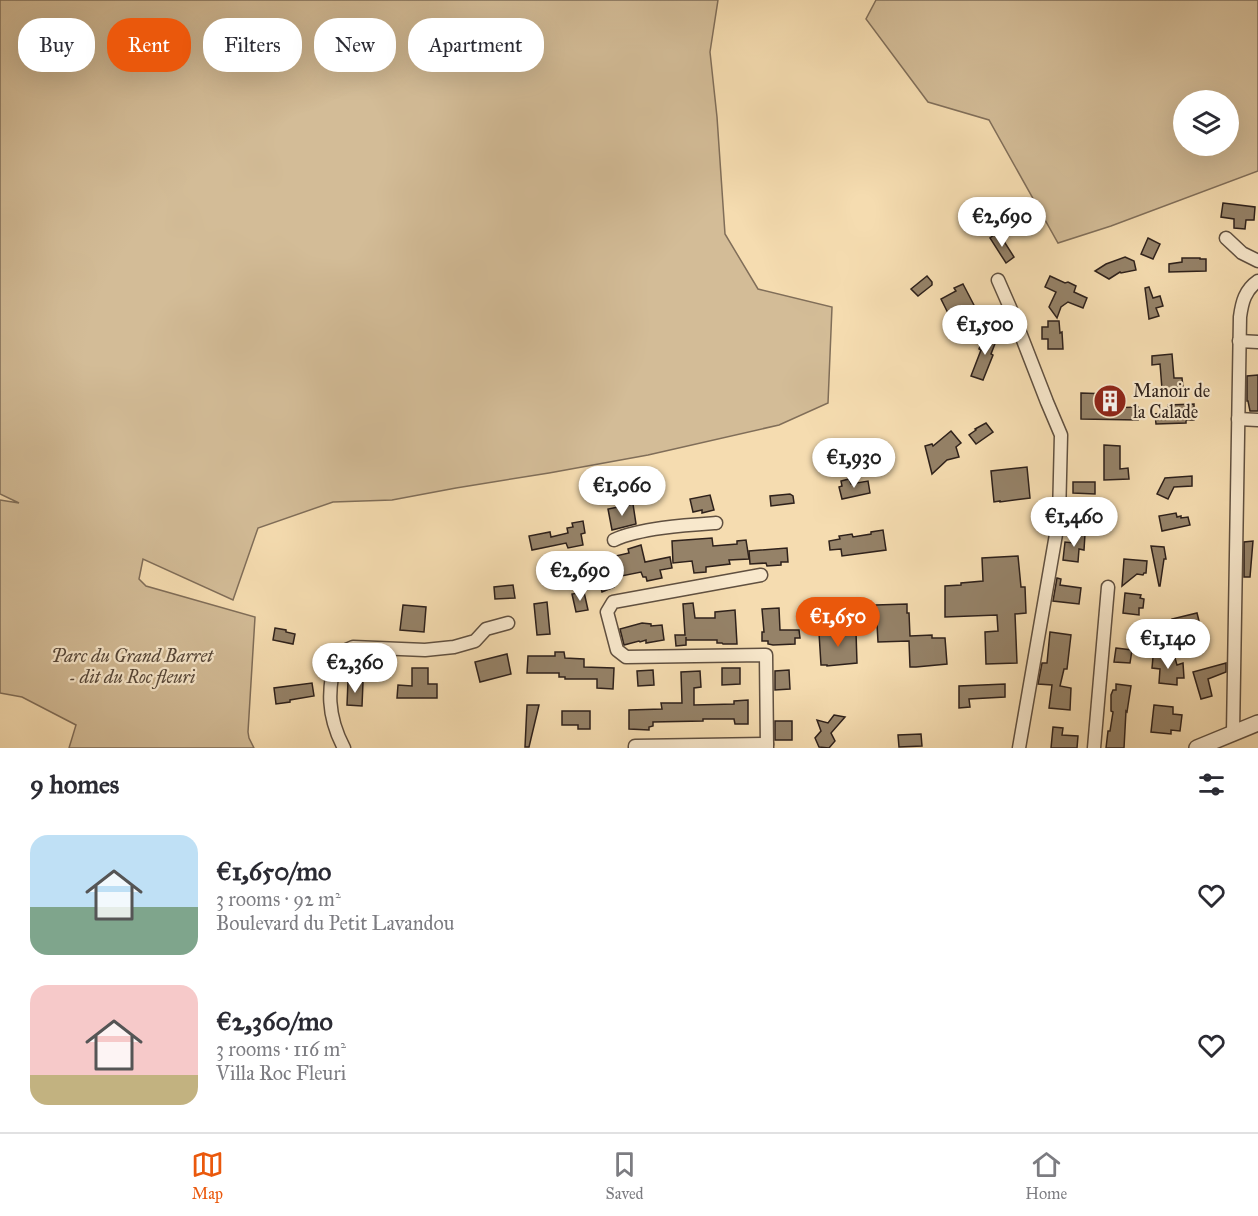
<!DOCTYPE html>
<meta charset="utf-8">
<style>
:root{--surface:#fff;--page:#f2f2f3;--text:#2b2b33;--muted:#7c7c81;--line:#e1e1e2;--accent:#ea580c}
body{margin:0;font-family:"IM FELL Great Primer",serif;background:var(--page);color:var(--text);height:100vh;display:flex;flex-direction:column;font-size:22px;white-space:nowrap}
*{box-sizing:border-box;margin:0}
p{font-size:20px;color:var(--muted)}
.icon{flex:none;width:33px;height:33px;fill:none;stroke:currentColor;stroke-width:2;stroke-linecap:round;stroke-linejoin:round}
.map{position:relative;height:748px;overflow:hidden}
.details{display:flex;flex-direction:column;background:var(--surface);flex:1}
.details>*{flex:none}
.top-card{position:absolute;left:18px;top:18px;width:600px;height:54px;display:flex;gap:12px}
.fabs{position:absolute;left:1173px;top:90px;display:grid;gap:12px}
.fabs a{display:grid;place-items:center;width:66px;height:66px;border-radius:50%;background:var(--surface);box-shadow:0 6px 24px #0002;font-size:30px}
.price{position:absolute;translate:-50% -51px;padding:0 14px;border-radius:21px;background:#fff;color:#222;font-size:20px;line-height:39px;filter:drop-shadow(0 2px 3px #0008)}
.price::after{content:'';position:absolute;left:50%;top:36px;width:18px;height:14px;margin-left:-9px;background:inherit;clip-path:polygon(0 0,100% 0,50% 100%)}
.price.current{background:var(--accent);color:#fff}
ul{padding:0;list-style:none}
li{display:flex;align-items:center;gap:18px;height:150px;padding:0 30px}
li span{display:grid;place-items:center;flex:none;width:168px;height:120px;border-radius:18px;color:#555}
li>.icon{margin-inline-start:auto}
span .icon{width:72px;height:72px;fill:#fffc;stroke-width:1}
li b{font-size:26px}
h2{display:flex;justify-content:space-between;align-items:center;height:72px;padding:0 30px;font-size:26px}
.chip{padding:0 21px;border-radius:24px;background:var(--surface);box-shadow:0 6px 24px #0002;font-size:21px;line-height:54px}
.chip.current{background:var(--accent);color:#fff}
.tabs{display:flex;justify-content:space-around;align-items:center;height:84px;border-top:2px solid var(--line);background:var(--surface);font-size:16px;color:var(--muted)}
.tabs a{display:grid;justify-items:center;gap:3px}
.tabs .current{color:var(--accent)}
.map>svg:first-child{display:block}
.green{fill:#d3bc97;stroke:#806e59;stroke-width:1.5;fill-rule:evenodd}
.building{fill:#958268;stroke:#2e211b;stroke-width:1.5}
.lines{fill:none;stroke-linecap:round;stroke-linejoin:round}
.minor-casing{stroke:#605040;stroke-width:15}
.tertiary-casing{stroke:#605040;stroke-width:18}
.minor{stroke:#f8e8cc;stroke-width:12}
.tertiary{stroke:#f8e8cc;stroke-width:15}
.labels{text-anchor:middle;stroke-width:4.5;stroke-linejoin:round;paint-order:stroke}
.poi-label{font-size:18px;fill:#2e211b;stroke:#f8e8cc;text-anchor:start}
.park-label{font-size:18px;font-style:italic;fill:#57483a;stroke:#f8e8cc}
</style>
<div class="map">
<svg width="1258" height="748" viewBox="0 0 1258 748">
<rect width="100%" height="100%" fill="#f5dcb0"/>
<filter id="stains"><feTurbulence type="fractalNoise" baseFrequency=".00333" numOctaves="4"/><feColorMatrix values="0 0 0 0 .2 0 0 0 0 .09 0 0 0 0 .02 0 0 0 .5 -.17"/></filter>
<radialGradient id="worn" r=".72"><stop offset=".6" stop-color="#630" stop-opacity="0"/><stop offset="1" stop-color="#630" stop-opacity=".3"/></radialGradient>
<g class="green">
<polygon points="0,0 718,0 710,52 717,117 725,234 758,289 832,307 828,403 779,425 648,455 549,473 456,488 392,500 333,502 258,528 233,600 143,559 139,579 146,586 255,617 248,732 249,738 254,748 69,748 76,725 22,697 0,693 0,500 19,503 0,494"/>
<path d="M876 0H1258V171L1111 226 1058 243 989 120 928 102 866 19ZM1184 100H1228V146H1184Z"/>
</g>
<g class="building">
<polygon points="1223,203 1255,207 1254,220 1246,220 1245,229 1234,228 1234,219 1221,217"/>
<polygon points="998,232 1014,257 1006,263 990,238"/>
<polygon points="1148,238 1160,244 1153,259 1141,254"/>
<polygon points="1125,257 1134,261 1136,270 1121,273 1120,272 1109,279 1095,271 1106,264"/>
<polygon points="1182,258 1200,258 1200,259 1206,259 1206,271 1169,272 1169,264 1182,262"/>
<polygon points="927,276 932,282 932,285 918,296 911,289"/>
<polygon points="1050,276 1065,283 1068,282 1076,286 1074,292 1087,298 1083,308 1068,302 1061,307 1057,318 1049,307 1056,292 1045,287"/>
<polygon points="963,284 977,311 953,323 941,299 956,291 954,288"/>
<polygon points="1149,287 1153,298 1160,296 1163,306 1156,308 1159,316 1149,319 1145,288"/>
<polygon points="1048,321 1059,321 1060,333 1062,332 1063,349 1048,349 1048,339 1042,339 1042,327 1048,327"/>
<polygon points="986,331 998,336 991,354 993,355 983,380 971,376 981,350 979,349"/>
<polygon points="1172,354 1174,378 1182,378 1183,387 1162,389 1160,364 1152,365 1152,356"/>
<polygon points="1258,375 1258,411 1250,411 1248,401 1247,401 1247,376"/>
<polygon points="1081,393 1109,394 1110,408 1138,407 1138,420 1081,419"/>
<polygon points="1194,404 1194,420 1186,420 1186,423 1156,424 1155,414 1168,412 1168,405"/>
<polygon points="986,423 993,432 976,444 969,435 976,430 975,429"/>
<polygon points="951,431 961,443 956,447 959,457 947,460 932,474 925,446 932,444 933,446"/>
<polygon points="1104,445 1120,446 1120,469 1128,468 1129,479 1104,480"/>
<polygon points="1027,467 1030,498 1000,502 1000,501 994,502 991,471"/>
<polygon points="1192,476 1192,486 1174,487 1168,499 1157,494 1165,478"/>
<polygon points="849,479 851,484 868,481 870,493 842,499 839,487 842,486 841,481"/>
<polygon points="1073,482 1095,482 1095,494 1073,493"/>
<polygon points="790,494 793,496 794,503 771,506 770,496"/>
<polygon points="710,495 714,510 702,513 702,510 693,512 690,499"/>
<polygon points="633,504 636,524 612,530 608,509"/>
<polygon points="1176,513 1177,517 1181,516 1181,518 1188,517 1190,525 1162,531 1159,516"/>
<polygon points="583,521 585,533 581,534 583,545 568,548 566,543 532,550 529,536 550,532 551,537 568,533 567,528 573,527 572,523"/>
<polygon points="883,530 886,550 842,556 841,549 830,550 829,541 840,539 839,536 852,534 853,537 871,534 871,532"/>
<polygon points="1075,533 1085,534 1084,550 1079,549 1078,562 1063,560 1065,542 1074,543"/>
<polygon points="712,538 713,546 737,544 737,541 746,540 749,559 729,560 730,564 706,567 706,572 694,573 692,561 673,563 672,541"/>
<polygon points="1253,541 1250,577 1244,577 1244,542"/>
<polygon points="641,545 645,562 670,557 672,568 660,570 662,578 647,581 646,577 643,577 641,572 611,578 614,587 602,592 599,581 611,578 607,558 629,553 628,549"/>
<polygon points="1151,546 1164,547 1166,559 1164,559 1160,586 1159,586"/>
<polygon points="787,548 788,562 781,562 781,565 767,566 766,563 750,564 749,551"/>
<polygon points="1018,556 1021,587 1025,587 1026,613 1015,614 1017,663 986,664 985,632 998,631 997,615 945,617 945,586 961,585 961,583 983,581 982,558"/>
<polygon points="1124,559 1147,561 1146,573 1144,573 1143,575 1137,574 1122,586"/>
<polygon points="1057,578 1061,579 1060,585 1081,588 1079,604 1053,601"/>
<polygon points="513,585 515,598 495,599 494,587"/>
<polygon points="584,592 588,610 576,612 572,594"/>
<polygon points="1125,593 1141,595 1140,598 1144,599 1143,608 1139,608 1139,615 1123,613"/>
<polygon points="547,602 550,634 537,635 534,604"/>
<polygon points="693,603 695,618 715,618 715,612 735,610 737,644 723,644 722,643 717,643 717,640 686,640 686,637 686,645 676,646 675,635 685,635 683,604"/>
<polygon points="907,604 907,613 909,613 910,636 932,635 932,638 945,638 947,664 916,667 910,667 909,641 878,642 876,605"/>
<polygon points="403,605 426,607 424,632 400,630"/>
<polygon points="779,608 780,630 799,630 800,638 795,638 795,644 773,645 768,644 768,641 762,641 762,632 764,632 762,609"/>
<polygon points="1197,613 1201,629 1190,632 1191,636 1169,642 1166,627 1174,625 1172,619"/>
<polygon points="642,623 651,624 651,626 662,625 664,640 646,643 646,640 640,642 639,641 624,645 620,629"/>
<polygon points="275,628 286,630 286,632 295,634 293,644 273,640"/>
<polygon points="856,632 857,663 827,666 827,665 821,665 819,633"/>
<polygon points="1050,632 1071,635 1067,669 1064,669 1060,686 1071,688 1070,710 1049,708 1052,685 1038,684 1042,663 1047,663"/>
<polygon points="1116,648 1132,650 1130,663 1114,662"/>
<polygon points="555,652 564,652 565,658 584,659 584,667 614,668 613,689 597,688 597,679 565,679 565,677 559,677 559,673 527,673 528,656 555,656"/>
<polygon points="1165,653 1166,661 1175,658 1177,665 1183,663 1184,678 1177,678 1177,685 1159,683 1160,669 1152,668 1153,657"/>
<polygon points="507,654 511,674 480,682 475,662"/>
<polygon points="1226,663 1226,672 1208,679 1212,696 1201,699 1193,672"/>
<polygon points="412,668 428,668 428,684 437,684 437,698 397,698 398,685 412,686"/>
<polygon points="722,668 740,668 740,684 722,685"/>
<polygon points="653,670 654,685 638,686 637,671"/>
<polygon points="789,670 790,689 775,690 775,671"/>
<polygon points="700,671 701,687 694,688 694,705 734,704 734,701 748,700 748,724 735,724 734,719 703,719 703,721 653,722 653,726 649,727 649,730 629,729 629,710 662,709 661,703 682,703 681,672"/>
<polygon points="348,681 363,682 362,706 347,705"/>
<polygon points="312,683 314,696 290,700 290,702 276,704 274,688"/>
<polygon points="1005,684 1005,697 969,699 970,707 959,708 959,686"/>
<polygon points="1116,684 1131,686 1127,712 1126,711 1124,748 1106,748 1108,731 1110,731 1113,712 1111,711 1111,695 1113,690 1116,690"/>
<polygon points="527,705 539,705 529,747 525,747"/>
<polygon points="1154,705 1173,707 1173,714 1182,715 1180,731 1171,730 1171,734 1151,732"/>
<polygon points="562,711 590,711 590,729 578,729 578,725 562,725"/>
<polygon points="834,715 845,717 831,733 835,741 829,748 819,747 815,738 821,731 817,720 828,723"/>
<rect x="775" y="721" width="17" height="19"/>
<polygon points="1053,727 1063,728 1062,735 1078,736 1077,748 1051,748"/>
<polygon points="921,734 922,746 899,747 898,735"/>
</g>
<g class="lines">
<g class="minor-casing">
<g id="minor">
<polyline points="1226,238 1242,253 1258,261"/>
<polyline points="998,280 1012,312 1047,402 1061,435 1059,517 1019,748"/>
<polyline points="1239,341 1258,342"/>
<polyline points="1238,419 1258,420"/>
<path d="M614 540C640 528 687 525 716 523"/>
<polyline points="761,575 613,602 607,612 617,650 626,657 766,655 767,748"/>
<path d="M1233 733 1240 317C1242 302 1245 290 1258 281"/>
<path d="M344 748C327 716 327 689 337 654L353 647 425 650 454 647 475 641 486 629 508 623"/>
<polyline points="635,748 635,746 767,744"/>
<polyline points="1094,748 1108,587"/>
</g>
</g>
<g class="tertiary-casing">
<polyline id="tertiary" points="1197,748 1258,723"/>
</g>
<use href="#minor" class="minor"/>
<use href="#tertiary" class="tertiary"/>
</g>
<defs>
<g id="building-disc" transform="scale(1.725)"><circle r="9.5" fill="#8f2418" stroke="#f8e8cc"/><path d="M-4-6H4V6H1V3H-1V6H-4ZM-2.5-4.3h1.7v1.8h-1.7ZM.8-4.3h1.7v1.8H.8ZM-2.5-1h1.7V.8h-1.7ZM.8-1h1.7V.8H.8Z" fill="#fff"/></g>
</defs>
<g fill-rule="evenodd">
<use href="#building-disc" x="1110" y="401"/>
</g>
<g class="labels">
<g class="poi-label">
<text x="1133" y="397">Manoir de<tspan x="1133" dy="21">la Calade</tspan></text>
</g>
<g class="park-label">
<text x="132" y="662">Parc du Grand Barret<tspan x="132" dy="21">- dit du Roc fleuri</tspan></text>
</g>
</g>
<rect width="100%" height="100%" filter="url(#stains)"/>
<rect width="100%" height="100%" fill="url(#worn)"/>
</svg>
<div class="fabs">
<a><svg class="icon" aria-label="layers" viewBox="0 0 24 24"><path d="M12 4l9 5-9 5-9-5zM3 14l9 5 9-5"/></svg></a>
</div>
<b class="price" style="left:1002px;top:248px">€2,690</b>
<b class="price" style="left:985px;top:356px">€1,500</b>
<b class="price" style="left:854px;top:489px">€1,930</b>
<b class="price" style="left:622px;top:517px">€1,060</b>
<b class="price" style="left:1074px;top:548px">€1,460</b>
<b class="price" style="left:580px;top:602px">€2,690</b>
<b class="price current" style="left:838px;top:648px">€1,650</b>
<b class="price" style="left:1168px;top:670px">€1,140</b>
<b class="price" style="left:355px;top:694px">€2,360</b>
<div class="top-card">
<a class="chip">Buy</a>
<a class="chip current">Rent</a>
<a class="chip">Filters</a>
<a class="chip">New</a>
<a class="chip">Apartment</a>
</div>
</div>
<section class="details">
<h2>9 homes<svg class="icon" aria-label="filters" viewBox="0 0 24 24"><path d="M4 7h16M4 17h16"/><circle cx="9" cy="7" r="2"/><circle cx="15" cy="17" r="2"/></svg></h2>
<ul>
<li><span style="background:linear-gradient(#bfe0f5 60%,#7fa58c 0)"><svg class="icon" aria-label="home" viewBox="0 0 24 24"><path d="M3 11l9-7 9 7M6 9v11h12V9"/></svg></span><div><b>€1,650/mo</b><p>3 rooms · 92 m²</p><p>Boulevard du Petit Lavandou</p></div><svg class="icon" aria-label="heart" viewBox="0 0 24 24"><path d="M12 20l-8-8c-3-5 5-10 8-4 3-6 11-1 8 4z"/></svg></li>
<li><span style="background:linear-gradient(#f6c9c9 75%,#c2b280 0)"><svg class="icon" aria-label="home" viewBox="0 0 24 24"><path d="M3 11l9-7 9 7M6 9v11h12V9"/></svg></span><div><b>€2,360/mo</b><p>3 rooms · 116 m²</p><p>Villa Roc Fleuri</p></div><svg class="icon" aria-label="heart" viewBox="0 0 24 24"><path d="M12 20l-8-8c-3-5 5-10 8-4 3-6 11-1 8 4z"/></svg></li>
</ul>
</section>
<nav class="tabs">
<a class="current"><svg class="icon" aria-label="map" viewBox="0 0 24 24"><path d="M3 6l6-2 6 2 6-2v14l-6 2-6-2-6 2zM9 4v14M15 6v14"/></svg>Map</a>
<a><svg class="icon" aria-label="saved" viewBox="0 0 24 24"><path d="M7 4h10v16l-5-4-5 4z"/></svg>Saved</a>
<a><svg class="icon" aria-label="home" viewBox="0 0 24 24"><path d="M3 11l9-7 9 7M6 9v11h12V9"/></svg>Home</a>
</nav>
